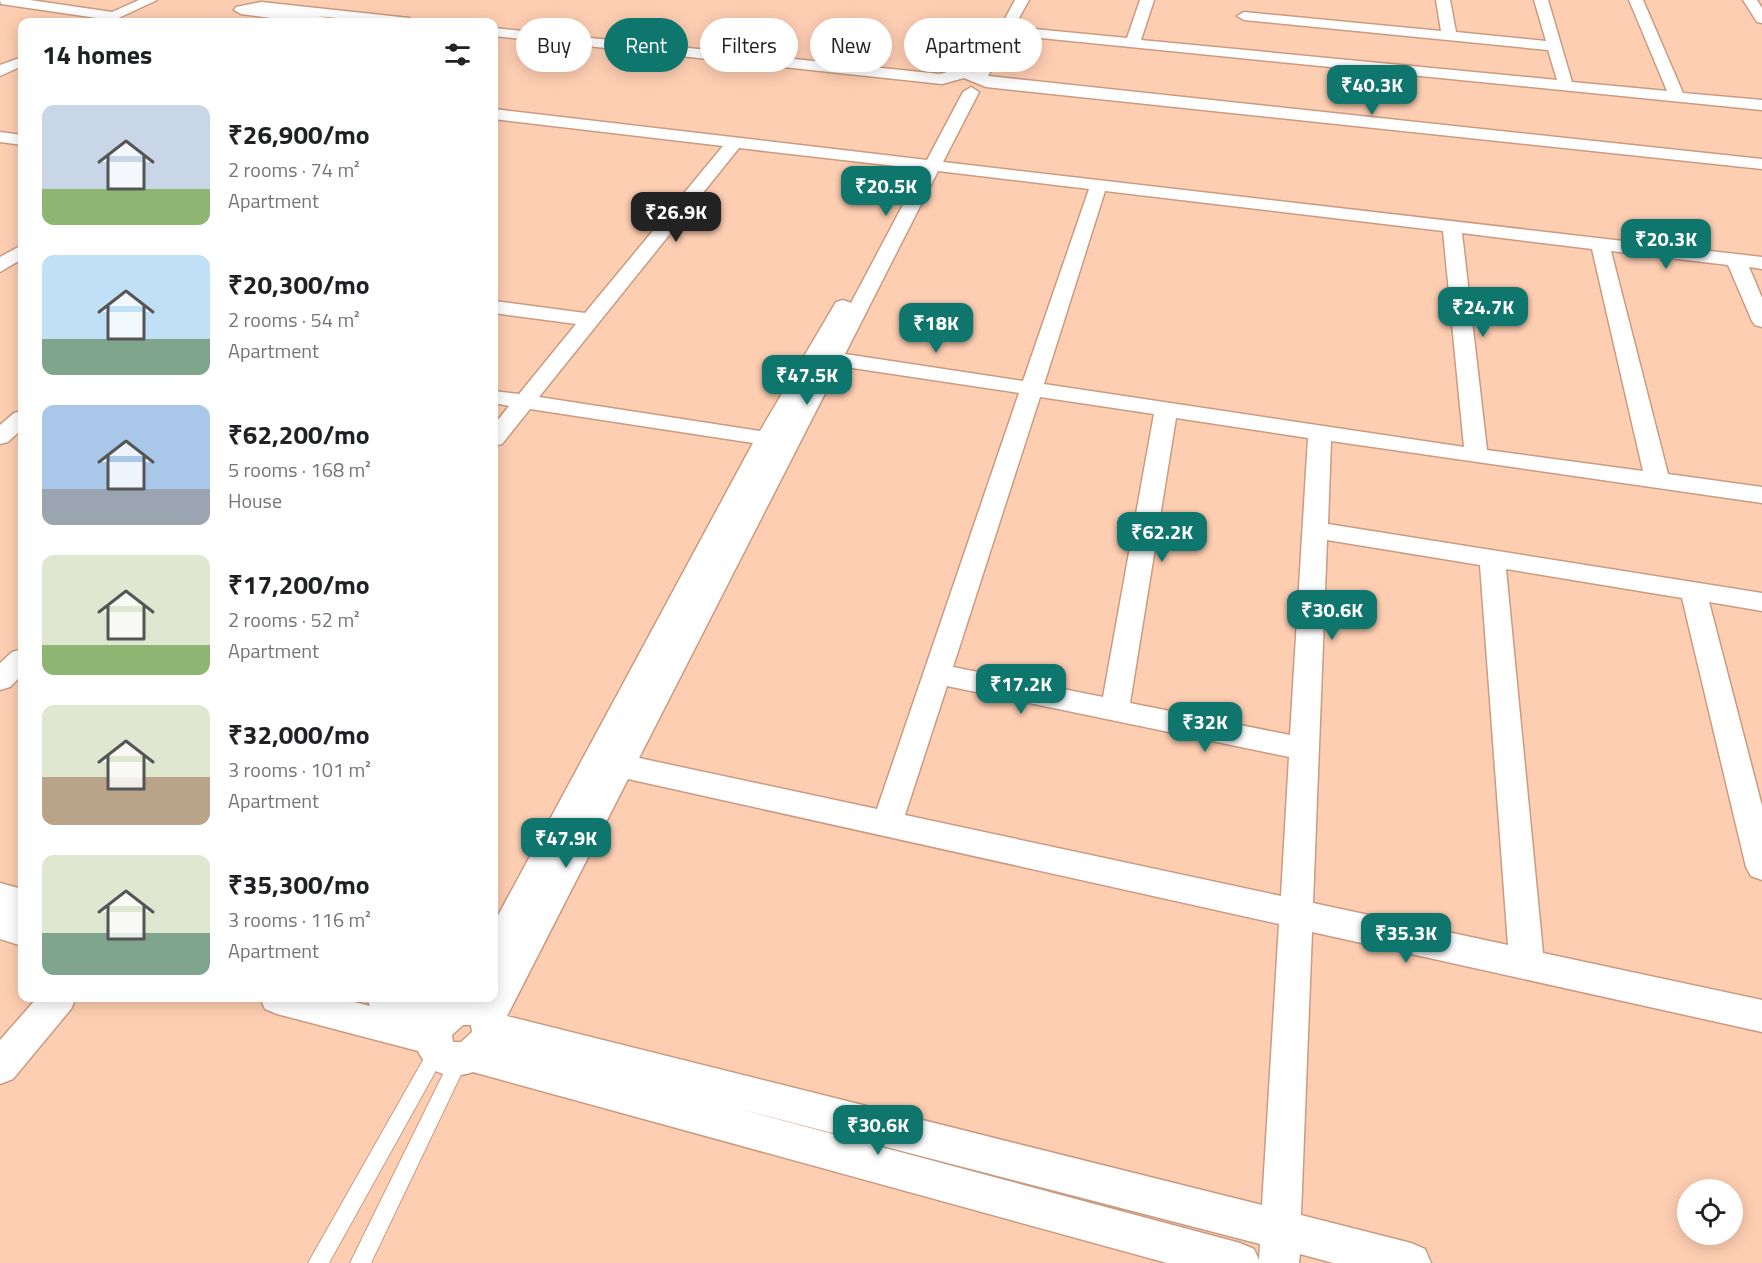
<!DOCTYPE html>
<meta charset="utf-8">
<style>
:root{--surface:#fff;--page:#f2f2f2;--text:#202124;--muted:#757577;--accent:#0f766e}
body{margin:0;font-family:"Titillium Web",sans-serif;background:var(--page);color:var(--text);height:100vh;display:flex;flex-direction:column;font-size:22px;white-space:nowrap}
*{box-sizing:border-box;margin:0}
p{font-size:20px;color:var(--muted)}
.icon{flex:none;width:33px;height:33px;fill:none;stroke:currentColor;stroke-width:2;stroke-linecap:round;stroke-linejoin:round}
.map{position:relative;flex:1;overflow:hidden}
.panel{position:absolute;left:18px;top:18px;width:480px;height:984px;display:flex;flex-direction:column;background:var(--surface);border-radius:12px;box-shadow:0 3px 15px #0003}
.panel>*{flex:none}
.top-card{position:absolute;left:516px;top:18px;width:570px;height:54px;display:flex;gap:12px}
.tools{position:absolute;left:1677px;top:1179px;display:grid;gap:12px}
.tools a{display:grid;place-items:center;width:66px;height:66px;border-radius:50%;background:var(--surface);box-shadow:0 3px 15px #0003;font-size:30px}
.price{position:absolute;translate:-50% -51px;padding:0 14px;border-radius:12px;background:var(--accent);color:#fff;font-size:20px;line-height:39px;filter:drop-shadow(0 2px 3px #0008)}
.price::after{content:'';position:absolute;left:50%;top:36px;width:18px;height:14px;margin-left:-9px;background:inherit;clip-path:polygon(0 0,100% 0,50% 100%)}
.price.current{background:#222;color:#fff}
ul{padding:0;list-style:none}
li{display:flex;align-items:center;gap:18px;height:150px;padding:0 24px}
li span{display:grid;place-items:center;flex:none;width:168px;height:120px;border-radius:12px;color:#555}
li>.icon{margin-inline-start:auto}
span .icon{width:72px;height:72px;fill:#fffc;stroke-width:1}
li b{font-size:26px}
h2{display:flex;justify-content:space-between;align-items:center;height:72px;padding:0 24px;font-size:26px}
.chip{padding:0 21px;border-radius:27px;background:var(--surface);box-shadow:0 3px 15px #0003;font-size:21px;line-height:54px}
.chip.current{background:var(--accent);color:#fff}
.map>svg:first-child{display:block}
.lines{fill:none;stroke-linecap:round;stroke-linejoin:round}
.service-casing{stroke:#c99b80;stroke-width:2}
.minor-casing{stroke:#c99b80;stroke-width:3}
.service{fill:#fff;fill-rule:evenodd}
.minor{fill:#fff;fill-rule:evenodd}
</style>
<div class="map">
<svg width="1762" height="1263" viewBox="0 0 1762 1263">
<rect width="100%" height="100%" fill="#feceb2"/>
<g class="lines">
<g class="service-casing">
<g id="service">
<polygon points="437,1044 443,1046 446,1052 443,1058 329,1263 308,1263 431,1046"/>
<polygon points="459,1051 465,1054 468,1060 371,1263 350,1263 453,1054"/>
</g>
</g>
<g class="minor-casing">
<g id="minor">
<polygon points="0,0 30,0 112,12 139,0 157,0 110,22 92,22 97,18 1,4"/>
<polygon points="1015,0 1029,0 1014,27 1127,38 1140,0 1154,0 1141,40 1557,80 1548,50 1244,20 1237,16 1244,12 1441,31 1436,0 1450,0 1456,32 1546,41 1534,0 1548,0 1572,82 1667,91 1629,0 1643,0 1683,93 1762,100 1762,110 1010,35 988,76 1762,159 1762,169 986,87 964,78 942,84 494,36 494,28 940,74 958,69 976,71 996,34 983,32 981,29 988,25 1001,26"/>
<polygon points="1743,0 1757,0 1762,8 1762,23 1757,22"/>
<polygon points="261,2 409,18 416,22 375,22 318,16 334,19 336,22 302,22 241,14 234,10 236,7"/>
<polygon points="22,57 22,66 0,76 0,65"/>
<path d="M971 87 979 92 943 162 1762 257V269L1749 267 1762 298V327L1755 325 1752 321 1728 265 1611 251 1668 474 1762 487V503L1331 441 1328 524 1762 593V611L1709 602 1762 806V880L1751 876 1746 867 1682 598 1506 569 1543 953 1762 1000V1032L1312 932 1301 1215 1411 1243 1425 1249 1431 1263H1333L1300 1254 1299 1263H1167L473 1072C450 1080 428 1074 418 1051L277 1014 265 1009 260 998H338L370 1006 367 998H494V923L753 443 530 409 502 444 494 446V425L509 406 494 403V391L519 394 576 324 494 313V301L585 313 723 146 494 119V109L927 160 963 92ZM739 148 922 169 851 303 843 300 836 302 760 431 539 397ZM938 171 1089 189 1023 381 845 354ZM1105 191 1443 231 1464 447 1044 384ZM1462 233 1592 249 1643 471 1487 450ZM839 366 1019 393 877 809 639 758ZM1040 397 1154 414 1103 697 953 667ZM1176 418 1308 438 1290 735 1130 703ZM1327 540 1480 565 1508 945 1313 903ZM947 686 1289 757 1281 896 905 815ZM628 779 1279 924 1262 1205 507 1016ZM463 1025H471L472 1032 461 1042H453L452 1035ZM736 1108 1260 1244 1259 1260 1254 1249 1240 1243Z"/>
<polygon points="0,132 22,135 22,145 0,142"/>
<polygon points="22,245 22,259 0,272 0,257"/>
<polygon points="22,411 22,429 8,442 0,444 0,425 14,413"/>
<polygon points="22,649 22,675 10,687 0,690 0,663 12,652"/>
<polygon points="0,883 22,889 22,946 0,939"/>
<polygon points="37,998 76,998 71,1009 13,1079 0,1084 0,1040"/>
</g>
</g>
<use href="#service" class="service"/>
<use href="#minor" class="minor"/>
</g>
</svg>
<div class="tools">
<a><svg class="icon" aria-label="locate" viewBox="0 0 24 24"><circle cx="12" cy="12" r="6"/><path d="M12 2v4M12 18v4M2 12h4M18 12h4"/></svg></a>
</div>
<b class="price" style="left:1372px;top:116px">₹40.3K</b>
<b class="price" style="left:886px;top:217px">₹20.5K</b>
<b class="price current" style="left:676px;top:243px">₹26.9K</b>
<b class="price" style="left:1666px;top:270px">₹20.3K</b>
<b class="price" style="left:1483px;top:338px">₹24.7K</b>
<b class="price" style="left:936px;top:354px">₹18K</b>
<b class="price" style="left:807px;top:406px">₹47.5K</b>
<b class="price" style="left:1162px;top:563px">₹62.2K</b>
<b class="price" style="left:1332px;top:641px">₹30.6K</b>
<b class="price" style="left:1021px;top:715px">₹17.2K</b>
<b class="price" style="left:1205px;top:753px">₹32K</b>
<b class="price" style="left:566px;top:869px">₹47.9K</b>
<b class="price" style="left:1406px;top:964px">₹35.3K</b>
<b class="price" style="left:878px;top:1156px">₹30.6K</b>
<div class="top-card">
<a class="chip">Buy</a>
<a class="chip current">Rent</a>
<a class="chip">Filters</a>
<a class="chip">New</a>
<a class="chip">Apartment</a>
</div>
<section class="panel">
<h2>14 homes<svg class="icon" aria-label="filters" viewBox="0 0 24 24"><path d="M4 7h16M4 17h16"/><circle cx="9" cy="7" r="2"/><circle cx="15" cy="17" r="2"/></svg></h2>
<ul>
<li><span style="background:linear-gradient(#c9d6e8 70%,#8fb573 0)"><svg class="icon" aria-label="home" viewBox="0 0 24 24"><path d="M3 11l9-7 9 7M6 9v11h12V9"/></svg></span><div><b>₹26,900/mo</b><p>2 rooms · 74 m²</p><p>Apartment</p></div></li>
<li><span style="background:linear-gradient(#bfe0f5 70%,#7fa58c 0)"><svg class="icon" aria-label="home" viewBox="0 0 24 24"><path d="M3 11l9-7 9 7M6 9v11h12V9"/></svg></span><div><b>₹20,300/mo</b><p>2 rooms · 54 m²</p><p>Apartment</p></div></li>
<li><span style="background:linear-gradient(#a9c7e8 70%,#9aa5b1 0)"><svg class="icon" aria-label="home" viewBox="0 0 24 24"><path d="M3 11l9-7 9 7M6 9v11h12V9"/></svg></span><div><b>₹62,200/mo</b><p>5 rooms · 168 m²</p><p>House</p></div></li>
<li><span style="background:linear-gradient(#dfe7d0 75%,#8fb573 0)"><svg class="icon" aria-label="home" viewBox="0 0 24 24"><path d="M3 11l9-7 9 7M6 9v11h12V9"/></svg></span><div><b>₹17,200/mo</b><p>2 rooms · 52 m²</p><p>Apartment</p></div></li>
<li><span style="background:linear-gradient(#dfe7d0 60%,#b9a48a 0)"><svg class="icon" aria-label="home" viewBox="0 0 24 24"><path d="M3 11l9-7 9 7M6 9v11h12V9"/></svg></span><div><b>₹32,000/mo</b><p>3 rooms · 101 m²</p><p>Apartment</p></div></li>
<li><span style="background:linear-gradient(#dfe7d0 65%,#7fa58c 0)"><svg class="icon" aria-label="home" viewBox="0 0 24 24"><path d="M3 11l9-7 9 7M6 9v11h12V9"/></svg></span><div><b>₹35,300/mo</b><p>3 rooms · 116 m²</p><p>Apartment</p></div></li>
</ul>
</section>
</div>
